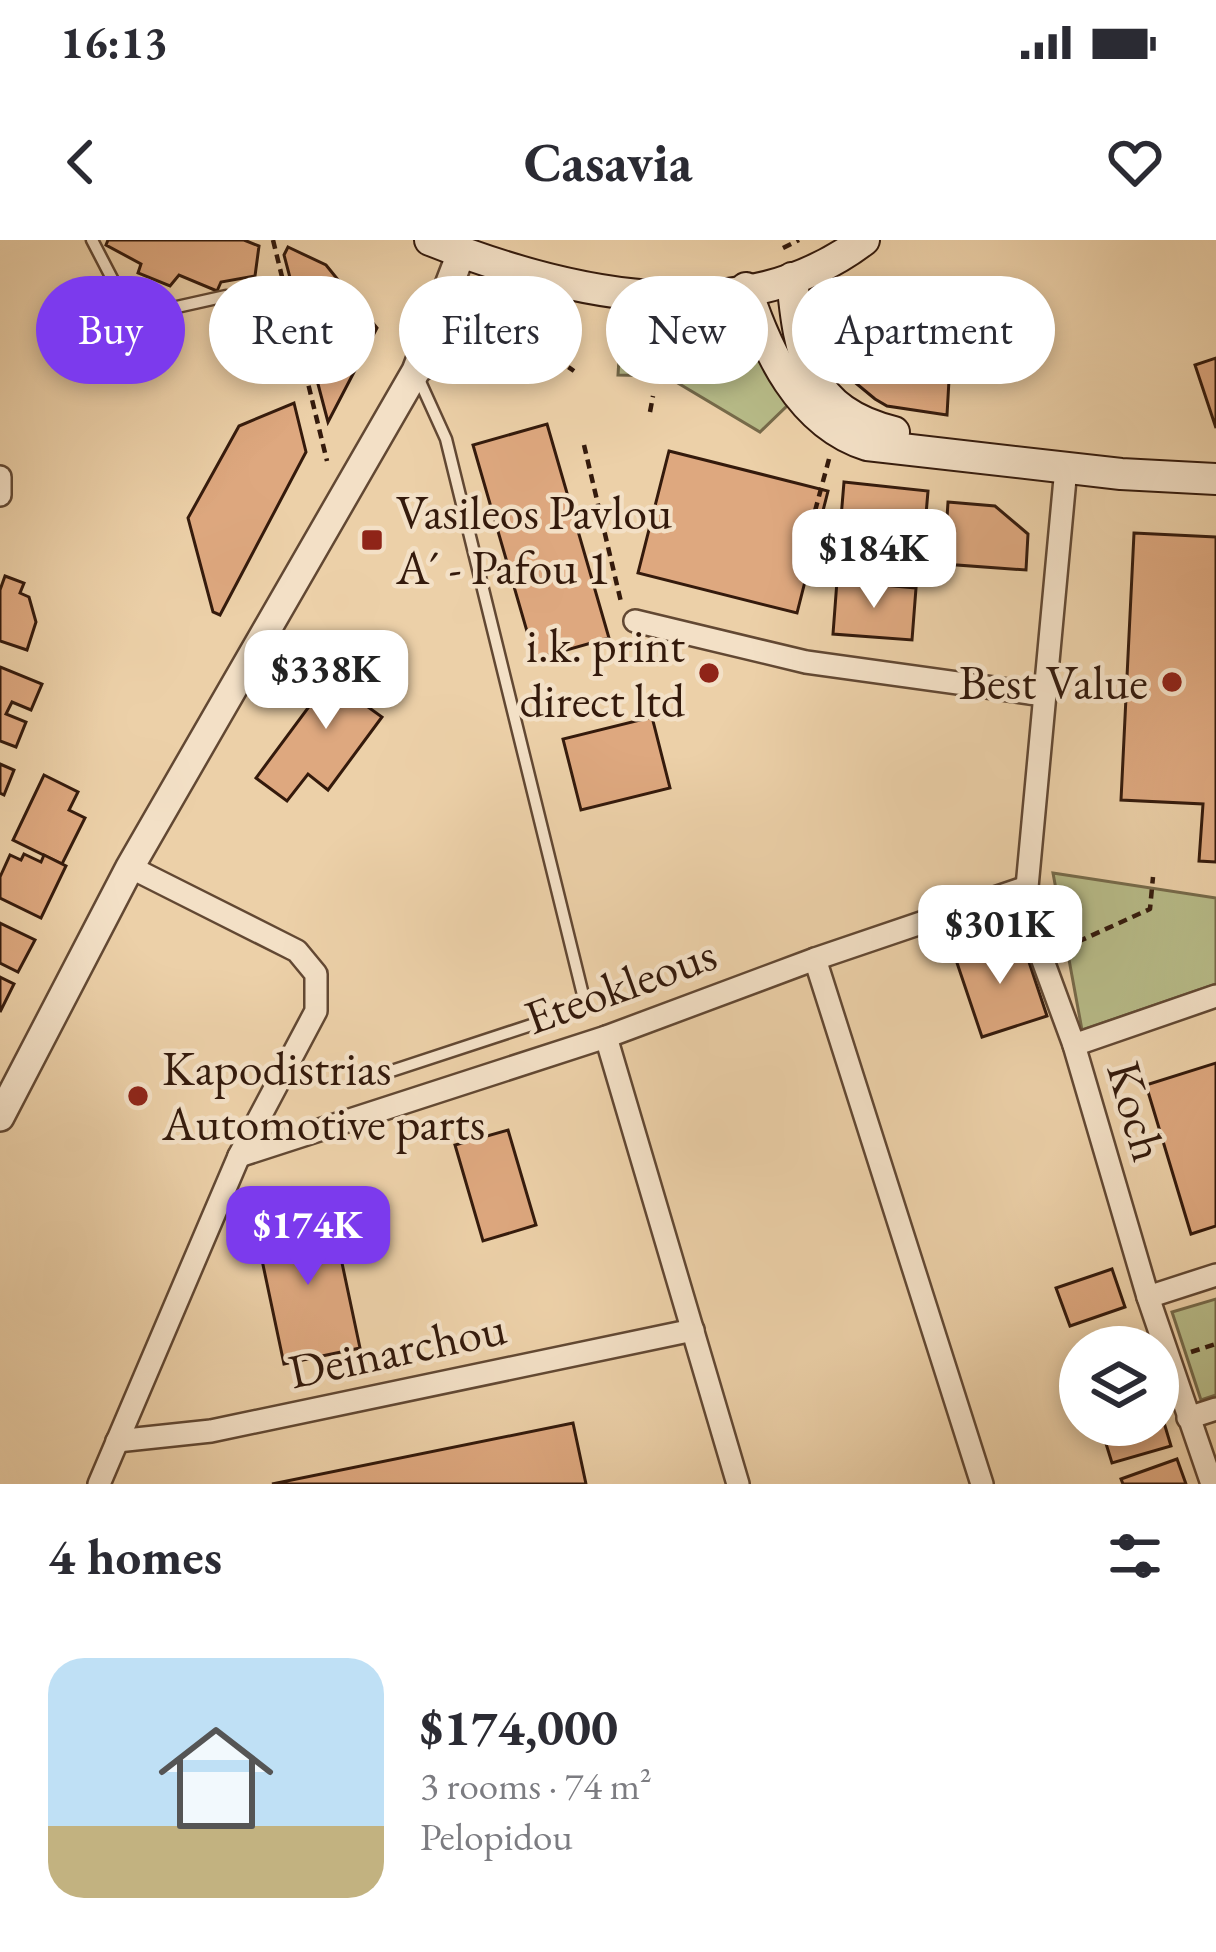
<!DOCTYPE html>
<meta charset="utf-8">
<style>
:root{--surface:#fff;--page:#f2f2f3;--text:#2b2b33;--muted:#7c7c81;--accent:#7c3aed}
body{margin:0;font-family:"EB Garamond",serif;background:var(--page);color:var(--text);height:100vh;display:flex;flex-direction:column;font-size:45px;white-space:nowrap}
*{box-sizing:border-box;margin:0}
p{font-size:39px;color:var(--muted)}
.icon{flex:none;width:66px;height:66px;fill:none;stroke:currentColor;stroke-width:2;stroke-linecap:round;stroke-linejoin:round}
.map{position:relative;height:1244px;overflow:hidden}
.drawer{display:flex;flex-direction:column;background:var(--surface);flex:1}
.drawer>*{flex:none}
.banner{position:absolute;left:36px;top:36px;width:1146px;height:108px;display:flex;gap:24px}
.controls{position:absolute;left:1059px;top:1086px;display:grid;gap:24px}
.controls a{display:grid;place-items:center;width:120px;height:120px;border-radius:50%;background:var(--surface);box-shadow:0 6px 18px #0003;font-size:60px}
.price{position:absolute;translate:-50% -102px;padding:0 27px;border-radius:24px;background:#fff;color:#222;font-size:39px;line-height:78px;filter:drop-shadow(0 3px 6px #0008)}
.price::after{content:'';position:absolute;left:50%;top:72px;width:36px;height:27px;margin-left:-18px;background:inherit;clip-path:polygon(0 0,100% 0,50% 100%)}
.price.selected{background:var(--accent);color:#fff}
ul{padding:0;list-style:none}
li{display:flex;align-items:center;gap:36px;height:300px;padding:0 48px}
li span{display:grid;place-items:center;flex:none;width:336px;height:240px;border-radius:36px;color:#555}
li>.icon{margin-inline-start:auto}
span .icon{width:144px;height:144px;fill:#fffc;stroke-width:1}
li b{font-size:51px}
h2{display:flex;justify-content:space-between;align-items:center;height:144px;padding:0 48px;font-size:51px}
.chip{padding:0 42px;border-radius:54px;background:var(--surface);box-shadow:0 6px 18px #0003;font-size:42px;line-height:108px}
.chip.selected{background:var(--accent);color:#fff}
.status{display:flex;justify-content:space-between;align-items:center;height:84px;padding:0 60px;background:var(--surface);direction:ltr}
.status svg{height:33px;fill:currentColor}
header{display:flex;justify-content:space-between;align-items:center;height:156px;padding:0 48px;background:var(--surface);font-size:54px;font-weight:700}
.map>svg:first-child{display:block}
.green{fill:#b7bb88;stroke:#766a4a;stroke-width:3}
.building{fill:#dea87f;stroke:#341a0c;stroke-width:3}
.lines{fill:none;stroke-linecap:round;stroke-linejoin:round}
.service-casing{stroke:#624833;stroke-width:15}
.minor-casing{stroke:#624833;stroke-width:26}
.tertiary-casing{stroke:#624833;stroke-width:32}
.secondary-casing{stroke:#341a0c;stroke-width:34}
.path{stroke:#341a0c;stroke-width:4.5;stroke-dasharray:9 6;stroke-linecap:butt}
.service{stroke:#f3e0c6;stroke-width:10}
.minor{stroke:#f3e0c6;stroke-width:21}
.tertiary{stroke:#f3e0c6;stroke-width:27}
.secondary{stroke:#f3e0c6;stroke-width:30}
.poi-dot{fill:#8f2418;stroke:#f3e0c6;stroke-width:4.5}
.labels{text-anchor:middle;stroke-width:9;stroke-linejoin:round;paint-order:stroke}
.poi-label{font-size:48px;fill:#341a0c;stroke:#f3e0c6;text-anchor:start}
.street-label{font-size:48px;fill:#341a0c;stroke:#f3e0c6}
</style>
<div class="status"><b>16:13</b><svg viewBox="0 0 49 12"><path d="M0 12V9h3v3zM5 12V6h3v6zM10 12V3h3v9zM15 12V0h3v12zM26 1h20v11H26zM47 4h2v5h-2z"/></svg></div>
<header><svg class="icon" aria-label="back" viewBox="0 0 24 24"><path d="M15 5l-7 7 7 7"/></svg>Casavia<svg class="icon" aria-label="heart" viewBox="0 0 24 24"><path d="M12 20l-8-8c-3-5 5-10 8-4 3-6 11-1 8 4z"/></svg></header>
<div class="map">
<svg width="1216" height="1244" viewBox="0 0 1216 1244">
<rect width="100%" height="100%" fill="#ecd0a8"/>
<filter id="stains"><feTurbulence type="fractalNoise" baseFrequency=".00167" numOctaves="4"/><feColorMatrix values="0 0 0 0 .2 0 0 0 0 .09 0 0 0 0 .02 0 0 0 .5 -.17"/></filter>
<radialGradient id="worn" r=".72"><stop offset=".6" stop-color="#630" stop-opacity="0"/><stop offset="1" stop-color="#630" stop-opacity=".3"/></radialGradient>
<g class="green">
<polygon points="521,83 551,89 551,122 489,124 504,93"/>
<polygon points="746,83 754,111 791,162 760,192 666,136 618,135 620,103 646,87"/>
<polygon points="1053,633 1216,658 1216,744 1082,790"/>
<polygon points="1216,1059 1216,1155 1201,1160 1172,1072"/>
</g>
<g class="building">
<polygon points="108,0 244,0 259,6 255,36 221,42 217,51 179,35 170,46 138,33 141,24 106,5"/>
<polygon points="288,7 326,25 377,88 328,182 284,15"/>
<polygon points="841,93 951,105 947,175 887,166 875,159 852,140 842,121"/>
<polygon points="1216,118 1216,188 1195,125"/>
<polygon points="294,163 306,212 220,375 213,372 188,278 239,186"/>
<polygon points="547,184 609,398 535,419 473,205"/>
<polygon points="669,211 828,251 797,373 638,333"/>
<polygon points="844,242 928,251 922,322 838,314"/>
<polygon points="948,262 995,266 1028,294 1026,330 944,324"/>
<polygon points="1134,293 1216,297 1216,622 1199,621 1203,564 1121,560"/>
<polygon points="5,336 24,343 20,353 29,357 36,382 27,410 0,401 0,350"/>
<polygon points="837,341 916,348 912,400 833,394"/>
<polygon points="351,410 380,437 361,462 382,477 328,550 308,534 287,561 256,538"/>
<polygon points="0,427 42,444 31,470 12,462 6,474 26,482 16,507 0,501"/>
<polygon points="652,477 670,548 581,570 563,499"/>
<polygon points="0,524 14,530 4,555 0,553"/>
<polygon points="44,535 78,552 69,570 85,578 62,624 13,600"/>
<polygon points="24,614 41,622 44,615 66,626 41,678 0,658 0,637 10,615 21,620"/>
<polygon points="0,683 35,700 18,732 0,723"/>
<polygon points="996,700 1025,710 1047,776 982,797 954,714"/>
<polygon points="0,737 14,744 0,772"/>
<polygon points="1216,823 1216,986 1191,994 1146,845"/>
<polygon points="508,890 536,985 483,1001 455,905"/>
<polygon points="331,971 360,1108 284,1124 255,987"/>
<polygon points="1112,1029 1125,1067 1070,1086 1056,1048"/>
<polygon points="1162,1176 1171,1206 1112,1223 1103,1194 1133,1185 1158,1185"/>
<polygon points="573,1183 586,1244 272,1244"/>
<polygon points="1177,1219 1186,1244 1123,1244 1121,1239"/>
</g>
<g class="lines">
<g class="service-casing">
<g id="service">
<polyline points="92,0 132,77 226,56"/>
<polyline points="361,841 586,767 446,199 417,135"/>
</g>
</g>
<g class="minor-casing">
<g id="minor">
<polyline points="1066,228 1027,647 1042,718 1074,805 1148,1057 1212,1244"/>
<polyline points="0,237 0,255"/>
<polyline points="635,381 806,422 1044,455"/>
<polyline points="815,719 982,1244"/>
<polyline points="606,797 738,1244"/>
<polyline points="1074,805 1216,756"/>
<polyline points="239,916 606,797 815,719 1027,647"/>
<polyline points="1148,1057 1216,1035"/>
<polyline points="1188,1178 1216,1169"/>
<polyline points="117,1201 211,1191 693,1090"/>
<polyline points="99,1244 239,916 316,771 316,734 297,711 130,627"/>
</g>
</g>
<g class="tertiary-casing">
<g id="tertiary">
<polyline points="422,126 518,33"/>
<polyline points="0,877 130,627 416,131 462,11"/>
</g>
</g>
<g class="secondary-casing">
<g id="secondary">
<path d="M430 0C563 53 738 96 864 0"/>
<path d="M792 38C799 117 809 171 894 192"/>
<path d="M746 48C766 110 800 184 867 205L1121 234 1216 239"/>
</g>
</g>
<g class="path">
<polyline points="273,0 327,221"/>
<polyline points="783,8 799,0"/>
<polyline points="507,84 574,131"/>
<polyline points="650,172 653,156"/>
<polyline points="584,205 621,362"/>
<polyline points="815,271 829,219"/>
<polyline points="1064,708 1150,669 1153,637"/>
<polyline points="1191,1112 1216,1104"/>
</g>
<use href="#service" class="service"/>
<use href="#minor" class="minor"/>
<use href="#tertiary" class="tertiary"/>
<use href="#secondary" class="secondary"/>
</g>
<g class="poi-dot">
<rect x="360" y="288" width="24" height="24" rx="6"/>
<circle cx="709" cy="433" r="12"/>
<circle cx="1172" cy="442" r="12"/>
<circle cx="138" cy="856" r="12"/>
</g>
<g class="labels">
<g class="poi-label">
<text x="396" y="289">Vasileos Pavlou<tspan x="396" dy="55">A´ - Pafou 1</tspan></text>
<text x="685" y="422" text-anchor="end">i.k. print<tspan x="685" dy="55">direct ltd</tspan></text>
<text x="1148" y="459" text-anchor="end">Best Value</text>
<text x="162" y="845">Kapodistrias<tspan x="162" dy="55">Automotive parts</tspan></text>
</g>
<g class="street-label">
<text transform="translate(620 745) rotate(-20)" y="17">Eteokleous</text>
<text transform="translate(1137 871) rotate(74)" y="17">Koch</text>
<text transform="translate(397 1109) rotate(-12)" y="17">Deinarchou</text>
</g>
</g>
<rect width="100%" height="100%" filter="url(#stains)"/>
<rect width="100%" height="100%" fill="url(#worn)"/>
</svg>
<div class="controls">
<a><svg class="icon" aria-label="layers" viewBox="0 0 24 24"><path d="M12 4l9 5-9 5-9-5zM3 14l9 5 9-5"/></svg></a>
</div>
<b class="price" style="left:874px;top:371px">$184K</b>
<b class="price" style="left:326px;top:492px">$338K</b>
<b class="price" style="left:1000px;top:747px">$301K</b>
<b class="price selected" style="left:308px;top:1048px">$174K</b>
<div class="banner">
<a class="chip selected">Buy</a>
<a class="chip">Rent</a>
<a class="chip">Filters</a>
<a class="chip">New</a>
<a class="chip">Apartment</a>
</div>
</div>
<section class="drawer">
<h2>4 homes<svg class="icon" aria-label="filters" viewBox="0 0 24 24"><path d="M4 7h16M4 17h16"/><circle cx="9" cy="7" r="2"/><circle cx="15" cy="17" r="2"/></svg></h2>
<ul>
<li><span style="background:linear-gradient(#bfe0f5 70%,#c2b280 0)"><svg class="icon" aria-label="home" viewBox="0 0 24 24"><path d="M3 11l9-7 9 7M6 9v11h12V9"/></svg></span><div><b>$174,000</b><p>3 rooms · 74 m²</p><p>Pelopidou</p></div></li>
</ul>
</section>
